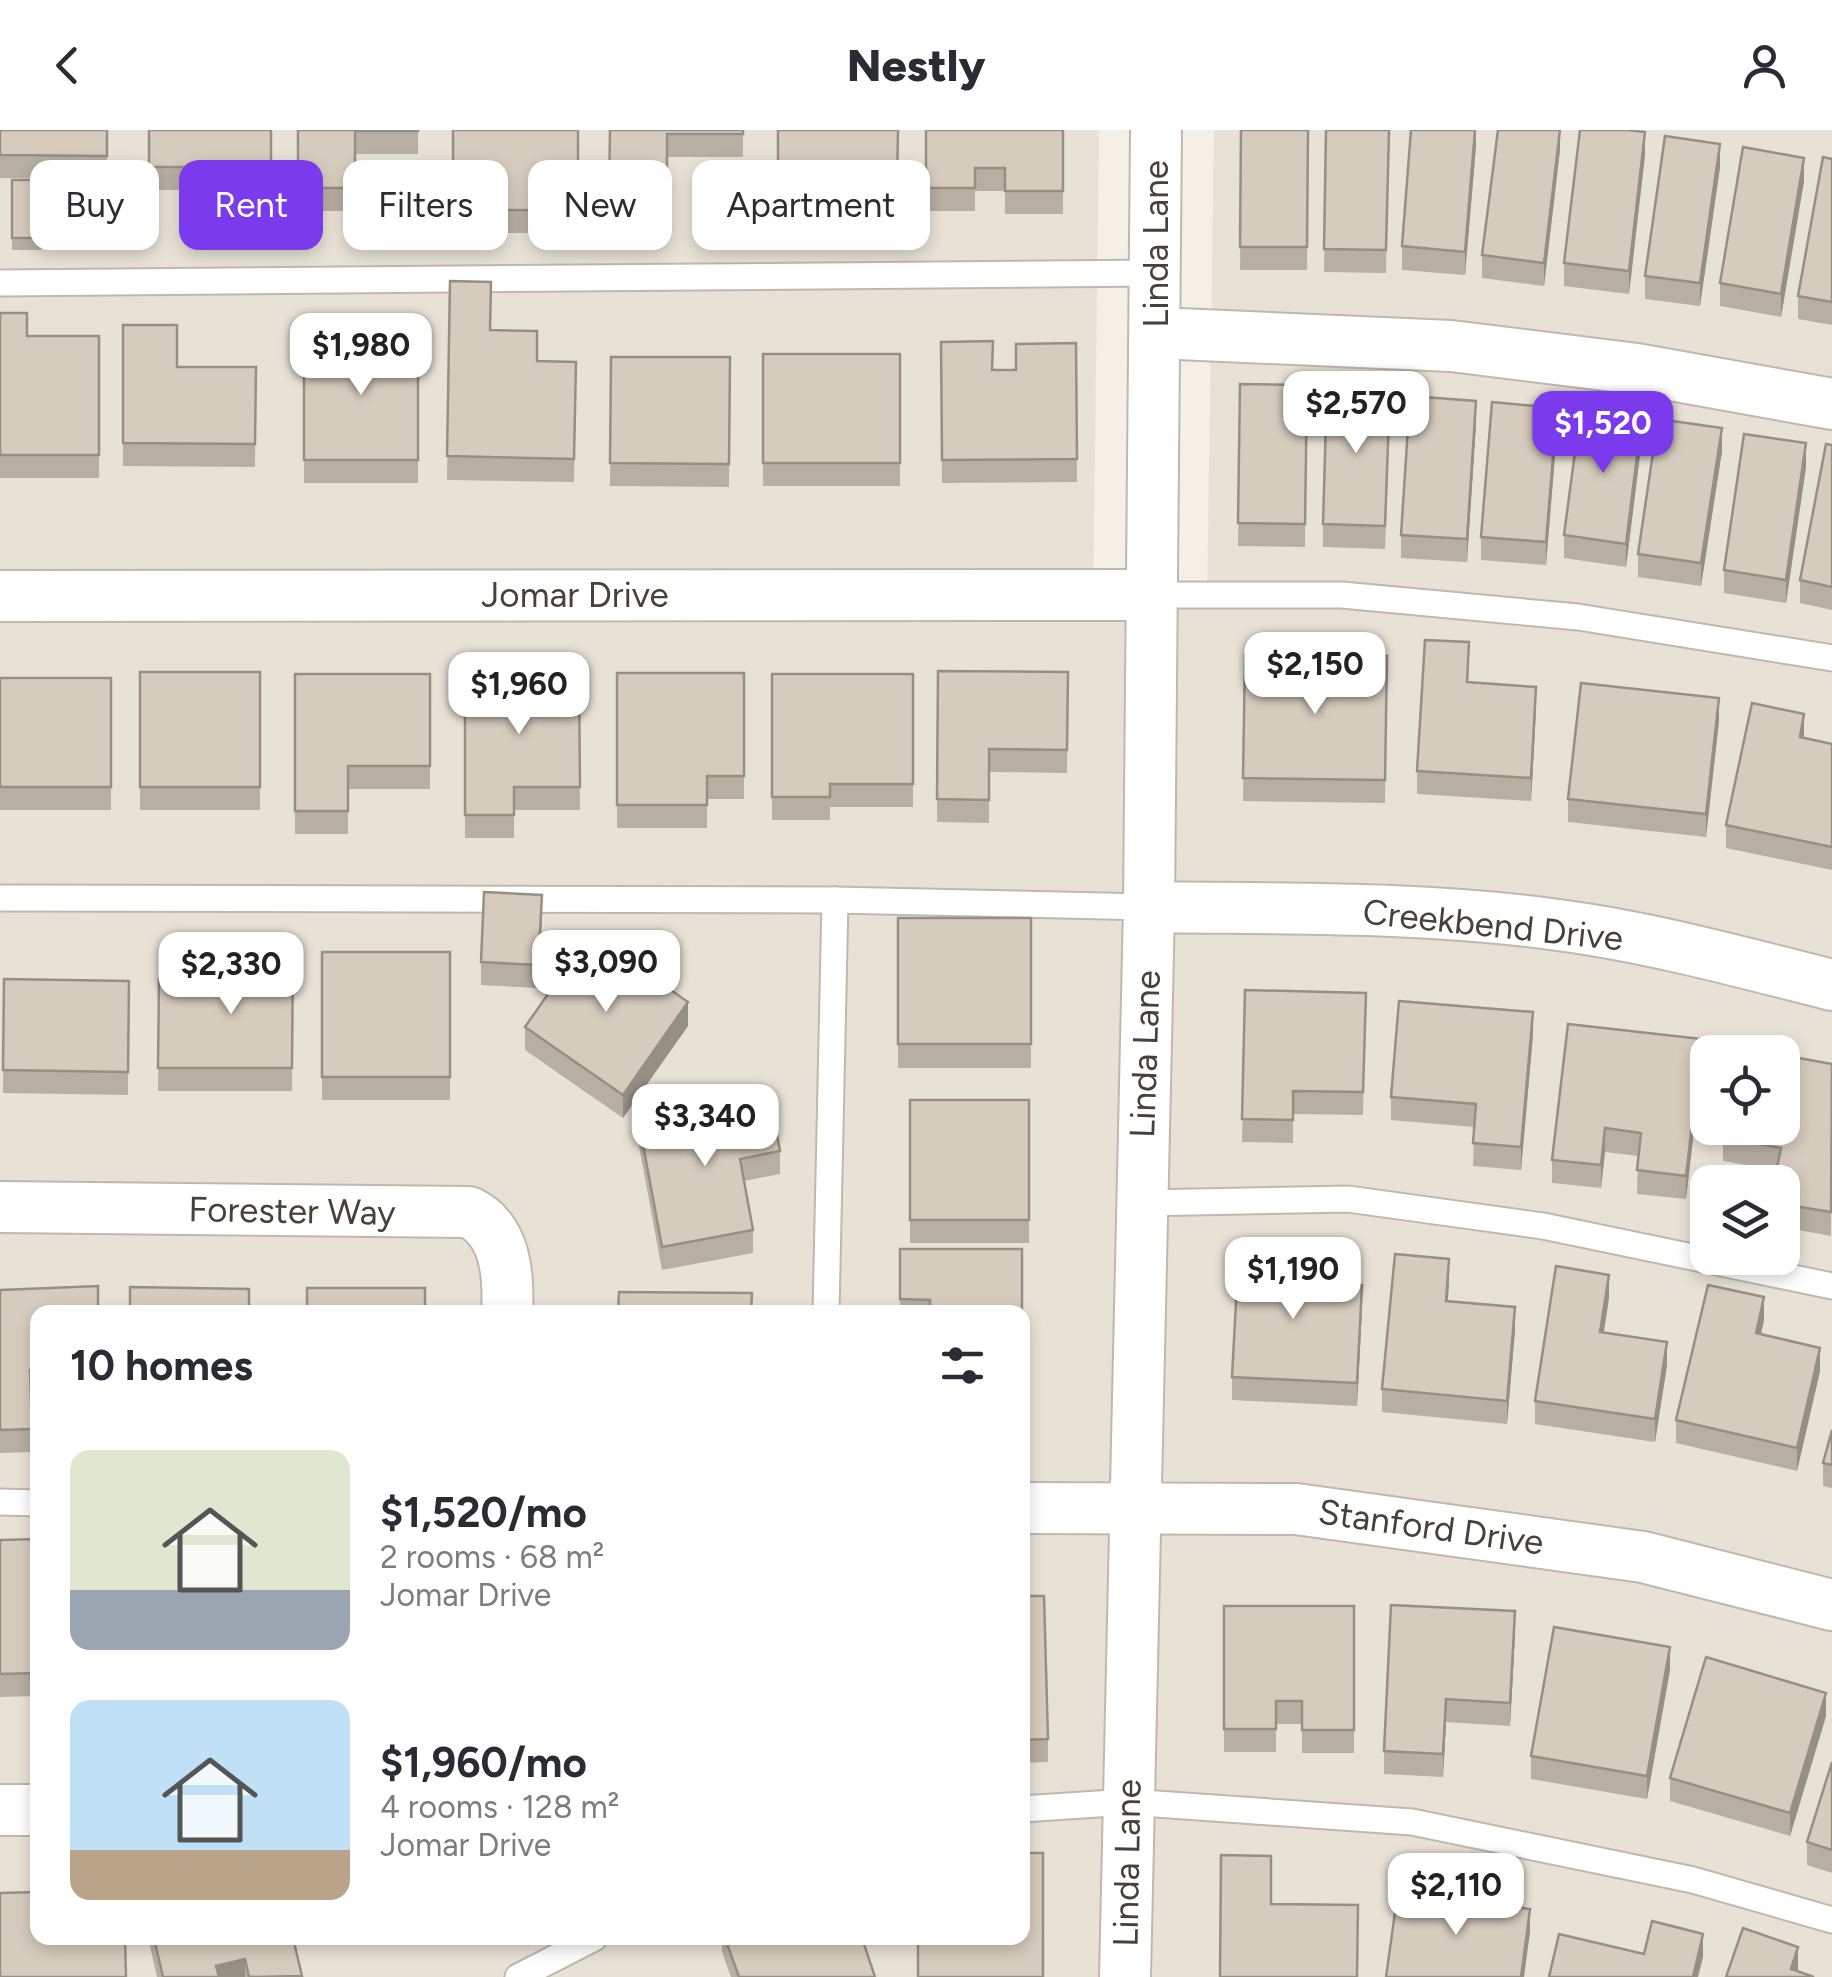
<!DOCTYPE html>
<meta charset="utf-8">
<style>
:root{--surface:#fff;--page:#f2f2f3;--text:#2b2b33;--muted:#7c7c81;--accent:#7c3aed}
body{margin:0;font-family:Figtree,sans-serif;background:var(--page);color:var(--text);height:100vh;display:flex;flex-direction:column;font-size:38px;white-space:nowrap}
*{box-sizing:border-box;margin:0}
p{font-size:32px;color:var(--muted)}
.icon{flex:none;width:55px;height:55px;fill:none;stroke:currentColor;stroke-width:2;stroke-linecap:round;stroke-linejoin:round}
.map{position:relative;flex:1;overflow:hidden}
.panel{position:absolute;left:30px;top:1175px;width:1000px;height:640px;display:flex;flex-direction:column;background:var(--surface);border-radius:20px;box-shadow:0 5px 15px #0003}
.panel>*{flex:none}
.hud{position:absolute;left:30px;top:30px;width:1000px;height:90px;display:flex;gap:20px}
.controls{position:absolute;left:1690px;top:905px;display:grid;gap:20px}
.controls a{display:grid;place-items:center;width:110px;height:110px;border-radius:20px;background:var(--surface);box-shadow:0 5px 15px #0003;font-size:50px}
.price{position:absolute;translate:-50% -85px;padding:0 22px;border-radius:20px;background:#fff;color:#222;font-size:32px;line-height:65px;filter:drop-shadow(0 2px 5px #0008)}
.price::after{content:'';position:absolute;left:50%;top:60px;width:30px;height:22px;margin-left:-15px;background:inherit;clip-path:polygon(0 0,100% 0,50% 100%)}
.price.active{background:var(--accent);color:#fff}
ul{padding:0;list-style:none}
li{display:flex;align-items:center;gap:30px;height:250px;padding:0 40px}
li span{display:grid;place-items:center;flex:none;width:280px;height:200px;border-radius:20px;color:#555}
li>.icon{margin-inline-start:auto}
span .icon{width:120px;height:120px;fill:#fffc;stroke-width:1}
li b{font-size:42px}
h2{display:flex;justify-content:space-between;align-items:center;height:120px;padding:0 40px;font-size:42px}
.tag{padding:0 35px;border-radius:20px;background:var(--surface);box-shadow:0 5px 15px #0003;font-size:35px;line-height:90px}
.tag.active{background:var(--accent);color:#fff}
header{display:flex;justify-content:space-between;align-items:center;height:130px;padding:0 40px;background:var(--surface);font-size:45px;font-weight:800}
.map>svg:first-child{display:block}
.residential{fill:#e8e2d6;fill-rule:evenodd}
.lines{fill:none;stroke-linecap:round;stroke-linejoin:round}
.service-casing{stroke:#c0b8ab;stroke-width:29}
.minor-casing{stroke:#c0b8ab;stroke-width:54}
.service{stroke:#fff;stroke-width:25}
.minor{stroke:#fff;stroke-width:50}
.wall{fill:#b8afa3}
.shaded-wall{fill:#968f84}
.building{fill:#d6ccbd;stroke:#968f84;stroke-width:2.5}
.labels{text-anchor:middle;stroke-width:8;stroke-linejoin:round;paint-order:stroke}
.street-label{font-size:35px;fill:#484137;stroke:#fff}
</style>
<header><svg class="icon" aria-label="back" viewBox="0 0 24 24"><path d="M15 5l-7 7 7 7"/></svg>Nestly<svg class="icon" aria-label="person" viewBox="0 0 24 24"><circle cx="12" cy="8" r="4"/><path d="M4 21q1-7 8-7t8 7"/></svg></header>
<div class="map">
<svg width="1832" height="1847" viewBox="0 0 1832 1847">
<rect width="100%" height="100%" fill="#f4f0e8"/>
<path class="residential" d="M0 0H1099L1093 483 1207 474 1214 0H1832V1847H0ZM1708 922H1782V998H1708ZM1708 1052H1782V1128H1708ZM38 1182H1022V1808H38Z"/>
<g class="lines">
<g class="service-casing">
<g id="service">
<polyline points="0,153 1156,143"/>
<polyline points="1150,465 1342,465 1578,487 1832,528"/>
<polyline points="0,768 835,770 1149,777"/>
<polyline points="1141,1073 1348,1069 1543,1096 1832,1156"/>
<polyline points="826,1182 835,770"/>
<polyline points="0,1372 38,1373"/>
<polyline points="1022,1679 1128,1672 1412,1692 1693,1750 1832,1790"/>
<polyline points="518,1847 594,1808"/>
</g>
</g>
<g class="minor-casing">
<g id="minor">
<polyline points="1156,203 1451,216 1637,239 1832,274"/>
<polyline points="0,466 1150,465"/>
<path d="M1149 777C1285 779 1423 776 1558 795 1650 807 1741 832 1832 855"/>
<path d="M0 1077 469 1082C506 1100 509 1145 507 1182"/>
<polyline points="1022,1378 1296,1379 1643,1427 1832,1475"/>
<polyline points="0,1680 38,1680"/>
<polyline points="1125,1847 1149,777 1156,0"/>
</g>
</g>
<use href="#service" class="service"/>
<use href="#minor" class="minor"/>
</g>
<g class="wall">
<polygon points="0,0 107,0 107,49 0,48"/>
<rect x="149" y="0" width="122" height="60"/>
<polygon points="298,0 418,0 418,24 355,24 355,81 298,81"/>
<polygon points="453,0 578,0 578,103 497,103 497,79 453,79"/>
<polygon points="610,0 743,0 743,27 667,27 667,86 609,86"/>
<polygon points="778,0 898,0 897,80 778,79"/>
<polygon points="926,0 1063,0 1063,84 1005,84 1005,61 975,61 975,81 926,81"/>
<polygon points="1241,0 1308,0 1307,140 1240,140"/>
<polygon points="1326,0 1389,0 1386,143 1324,142"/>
<polygon points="1476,16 1465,145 1402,140 1402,116"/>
<polygon points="1560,20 1544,156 1482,148 1482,125"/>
<polygon points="1645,25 1629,164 1564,156 1564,133"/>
<polygon points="1832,29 1832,195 1798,189 1798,166"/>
<polygon points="1720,37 1700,176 1645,169 1645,146"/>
<polygon points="12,50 44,61 41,120 12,120"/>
<polygon points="1804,51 1781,187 1720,176 1720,153"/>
<polygon points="450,151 491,200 537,231 576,232 574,352 447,350"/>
<polygon points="0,183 27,206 99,206 99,348 0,348"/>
<polygon points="123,195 177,237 256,237 255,337 123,336"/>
<rect x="304" y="206" width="114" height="147"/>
<polygon points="941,212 993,240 1016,240 1076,213 1077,352 942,353"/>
<rect x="763" y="224" width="137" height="132"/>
<polygon points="611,227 730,227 729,357 610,356"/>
<polygon points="1240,254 1307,255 1305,417 1238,416"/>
<polygon points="1390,281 1385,419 1323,417 1323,394"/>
<polygon points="1476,294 1467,432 1401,428 1401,405"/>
<polygon points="1557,301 1546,435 1481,430 1481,407"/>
<polygon points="1642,309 1626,437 1564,428 1564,405"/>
<polygon points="1832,315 1832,480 1800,473 1800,450"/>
<polygon points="1722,321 1701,456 1638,447 1638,424"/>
<polygon points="1806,337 1786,473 1724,463 1724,440"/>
<polygon points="1245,524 1387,526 1385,673 1243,671"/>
<polygon points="1469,535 1468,552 1536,580 1531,671 1417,664 1417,641"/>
<polygon points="938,541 1068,542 1067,643 989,642 989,693 937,692"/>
<rect x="140" y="542" width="120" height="138"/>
<polygon points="465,543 579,543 580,680 514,680 514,708 465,708"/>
<polygon points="617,543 744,543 744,669 707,669 707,698 617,698"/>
<polygon points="295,544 430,544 430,659 348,659 348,704 295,704"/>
<polygon points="772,544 913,544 913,677 830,677 830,690 772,690"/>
<rect x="0" y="548" width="111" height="132"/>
<polygon points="1719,591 1706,707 1568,692 1568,669"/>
<polygon points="1804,608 1832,614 1832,740 1726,718 1726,695"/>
<polygon points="542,788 538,858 481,855 481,832"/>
<rect x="898" y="788" width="133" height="150"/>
<polygon points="293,814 292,961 158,961 159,849 251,849"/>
<rect x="322" y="822" width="128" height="148"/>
<polygon points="4,849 129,851 128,965 3,963"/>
<polygon points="1245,860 1366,863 1363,985 1293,984 1293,1013 1242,1012"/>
<polygon points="688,896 623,988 525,920 525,897"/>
<polygon points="1533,905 1521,1040 1473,1036 1474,997 1391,990 1391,967"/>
<polygon points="1702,932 1686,1069 1637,1064 1638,1026 1605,1022 1601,1058 1552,1053 1552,1030"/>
<polygon points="1832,934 1831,1106 1782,1097 1782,1052 1777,1040 1723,1031 1723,1008"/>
<rect x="910" y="970" width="119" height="143"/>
<polygon points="639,993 780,1021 780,1044 744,1051 753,1100 753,1123 662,1140 639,1016"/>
<polygon points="900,1119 1022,1182 900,1182"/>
<polygon points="1296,1152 1362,1178 1357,1276 1232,1270 1232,1247"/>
<polygon points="1449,1152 1448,1171 1515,1200 1507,1294 1382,1282 1382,1259"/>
<polygon points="0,1160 38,1182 38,1262 31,1263 32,1322 0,1323"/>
<polygon points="1609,1168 1604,1202 1667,1235 1655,1312 1535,1294 1535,1271"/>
<polygon points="1764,1190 1761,1204 1820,1241 1797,1341 1676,1313 1676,1290"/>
<polygon points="1832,1300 1832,1358 1823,1356 1823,1333"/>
<polygon points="38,1409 38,1566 0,1567 0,1410"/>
<polygon points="1022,1466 1048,1609 1048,1632 1022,1633"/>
<polygon points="1224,1476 1354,1476 1354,1623 1302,1623 1302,1594 1276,1594 1276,1622 1224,1622"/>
<polygon points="1515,1504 1510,1596 1446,1592 1443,1647 1384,1644 1384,1621"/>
<polygon points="1670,1540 1647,1669 1531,1649 1531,1626"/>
<polygon points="1826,1586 1790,1706 1670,1671 1670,1648"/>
<polygon points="1832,1632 1832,1743 1807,1735 1807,1712"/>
<polygon points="148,1808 293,1808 302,1847 157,1847"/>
<polygon points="722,1808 862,1808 875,1847 731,1847 722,1822"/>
</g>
<g class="shaded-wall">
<polygon points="1476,0 1476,16 1465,145 1465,122"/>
<polygon points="1560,0 1560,20 1544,156 1544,133"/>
<polygon points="1645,2 1645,25 1629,164 1629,141"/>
<polygon points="1720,14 1720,37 1700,176 1700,153"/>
<polygon points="1804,28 1804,51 1781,187 1781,164"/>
<polygon points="1476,271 1476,294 1467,432 1467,409"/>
<polygon points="1557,278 1557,301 1546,435 1546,412"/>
<polygon points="1642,286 1642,309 1626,437 1626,414"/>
<polygon points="1722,298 1722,321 1701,456 1701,433"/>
<polygon points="1806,313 1806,337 1786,473 1786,450"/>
<polygon points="1536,557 1536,580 1531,671 1531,648"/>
<polygon points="1719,568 1719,591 1706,707 1706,684"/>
<polygon points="1804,584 1804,607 1800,607"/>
<polygon points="542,765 542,788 538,858 538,835"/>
<polygon points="688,872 688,896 623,988 623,965"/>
<polygon points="1533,882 1533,905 1521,1040 1521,1017"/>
<polygon points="1702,909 1702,932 1686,1069 1686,1046"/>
<polygon points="1605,998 1605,1022 1601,1058 1601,1035"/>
<polygon points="1449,1129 1449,1152 1446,1194 1446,1171"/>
<polygon points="1609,1145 1609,1168 1600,1225 1600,1202"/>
<polygon points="1362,1155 1362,1178 1357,1276 1357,1253"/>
<polygon points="1764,1167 1764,1190 1756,1226 1756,1203"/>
<polygon points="1515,1177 1515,1200 1507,1294 1507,1271"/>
<polygon points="1667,1212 1667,1235 1655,1312 1655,1289"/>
<polygon points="1820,1218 1820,1241 1797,1341 1797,1318"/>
<polygon points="1515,1481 1515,1504 1510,1596 1510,1573"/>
<polygon points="1670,1517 1670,1540 1647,1669 1647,1646"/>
<polygon points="1826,1563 1826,1586 1790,1706 1790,1683"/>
<polygon points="1446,1569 1446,1592 1443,1647 1443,1624"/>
<polygon points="1530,1779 1530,1802 1524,1847 1521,1847"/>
<polygon points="1703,1804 1703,1827 1698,1847 1693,1847"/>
<polygon points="333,1808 347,1808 333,1814"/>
<polygon points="1798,1817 1798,1840 1796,1847 1791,1839"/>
<polygon points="245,1829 245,1847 216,1847 216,1836"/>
</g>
<g class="building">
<polygon points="0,0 107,0 107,26 0,25"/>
<rect x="149" y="0" width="122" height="37"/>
<polygon points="298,0 418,0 418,1 355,1 355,58 298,58"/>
<polygon points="453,0 578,0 578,80 497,80 497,56 453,56"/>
<polygon points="610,0 743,0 743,4 667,4 667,63 609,63"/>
<polygon points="778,0 898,0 897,57 778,56"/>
<polygon points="926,0 1063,0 1063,61 1005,61 1005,38 975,38 975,58 926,58"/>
<polygon points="1241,0 1308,0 1307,117 1240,117"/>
<polygon points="1326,0 1389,0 1386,120 1324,119"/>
<polygon points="1411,0 1475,0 1465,122 1402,116"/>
<polygon points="1498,0 1560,0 1544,133 1482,125"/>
<polygon points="1580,0 1627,0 1645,2 1629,141 1564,133"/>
<polygon points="1665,6 1720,14 1700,153 1645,146"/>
<polygon points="1743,17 1804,28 1781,164 1720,153"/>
<polygon points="1823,27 1832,29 1832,172 1798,166"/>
<polygon points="12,50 44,50 41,108 12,108"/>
<polygon points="450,151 491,152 490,200 537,201 537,231 576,232 574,329 447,326"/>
<polygon points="0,183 27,183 27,206 99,206 99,325 0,325"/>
<polygon points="123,195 177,195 177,237 256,237 255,314 123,313"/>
<rect x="304" y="206" width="114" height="124"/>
<polygon points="993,211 992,240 1016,240 1016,214 1076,213 1077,329 942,330 941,212"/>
<rect x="763" y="224" width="137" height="109"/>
<polygon points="611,227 730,227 729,334 610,333"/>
<polygon points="1240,254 1307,255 1305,394 1238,393"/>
<polygon points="1327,256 1390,258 1385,396 1323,394"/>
<polygon points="1410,266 1476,271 1467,409 1401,405"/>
<polygon points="1492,272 1557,278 1546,412 1481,407"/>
<polygon points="1581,277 1642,286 1626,414 1564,405"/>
<polygon points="1658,289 1722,298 1701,433 1638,424"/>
<polygon points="1744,304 1806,313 1786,450 1724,440"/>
<polygon points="1826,314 1832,315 1832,457 1800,450"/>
<polygon points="1425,510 1469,512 1467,552 1536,557 1531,648 1417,641"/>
<polygon points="1245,524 1387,526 1385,650 1243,648"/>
<polygon points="938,541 1068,542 1067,620 989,619 989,670 937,669"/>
<rect x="140" y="542" width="120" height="115"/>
<polygon points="465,543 579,543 580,657 514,657 514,685 465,685"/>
<polygon points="617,543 744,543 744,646 707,646 707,675 617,675"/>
<polygon points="295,544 430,544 430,636 348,636 348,681 295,681"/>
<polygon points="772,544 913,544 913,654 830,654 830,667 772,667"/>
<rect x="0" y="548" width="111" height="109"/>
<polygon points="1581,553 1719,568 1706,684 1568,669"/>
<polygon points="1752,573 1804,584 1800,607 1832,614 1832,717 1726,695"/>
<polygon points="484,762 542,765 538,835 481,832"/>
<rect x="898" y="788" width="133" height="126"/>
<polygon points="590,804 688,872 623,965 525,897"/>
<polygon points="251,813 293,814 292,938 158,938 159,849 251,849"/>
<rect x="322" y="822" width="128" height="125"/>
<polygon points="4,849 129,851 128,942 3,940"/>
<polygon points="1245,860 1366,863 1363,962 1293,961 1293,990 1242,989"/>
<polygon points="1399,871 1533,882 1521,1017 1473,1013 1476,974 1391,967"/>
<polygon points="1568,894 1702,909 1686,1046 1637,1040 1641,1003 1605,998 1601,1035 1552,1030"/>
<polygon points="1740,917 1769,922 1739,922"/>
<polygon points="1782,925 1832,934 1831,1082 1782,1074 1782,1052 1774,1052 1781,1018 1723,1008 1725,998 1782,998"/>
<polygon points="770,968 780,1021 740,1029 753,1100 662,1117 639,993"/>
<rect x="910" y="970" width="119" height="120"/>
<polygon points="1239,1116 1296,1118 1294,1152 1362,1155 1357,1253 1232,1247"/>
<polygon points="900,1119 1022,1119 1022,1182 930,1182 930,1170 900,1169"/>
<polygon points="1395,1124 1449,1129 1446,1171 1515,1177 1507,1271 1382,1259"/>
<polygon points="1556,1136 1609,1145 1600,1202 1667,1212 1655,1289 1535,1271"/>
<polygon points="1708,1155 1764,1167 1756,1203 1820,1218 1797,1318 1676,1290"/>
<polygon points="98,1156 98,1182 38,1182 38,1239 30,1240 32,1299 0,1300 0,1160"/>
<polygon points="130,1157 249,1159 249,1182 130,1182"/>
<rect x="307" y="1158" width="118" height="24"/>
<polygon points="619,1162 752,1163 751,1182 618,1182"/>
<polygon points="1832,1300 1832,1335 1823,1333"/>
<polygon points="38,1409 38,1543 0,1544 0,1410"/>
<polygon points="1022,1466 1044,1466 1048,1609 1022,1610"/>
<polygon points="1391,1475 1515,1481 1510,1573 1446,1569 1443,1624 1384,1621"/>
<polygon points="1224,1476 1354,1476 1354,1600 1302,1600 1302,1571 1276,1571 1276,1599 1224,1599"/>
<polygon points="1554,1497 1670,1517 1647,1646 1531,1626"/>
<polygon points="1706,1527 1826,1563 1790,1683 1670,1648"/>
<polygon points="1832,1632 1832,1720 1807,1712"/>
<polygon points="1022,1723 1043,1723 1043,1847 918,1847 918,1808 1022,1808"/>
<polygon points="1221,1725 1271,1726 1271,1774 1358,1775 1357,1847 1220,1847"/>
<polygon points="1398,1761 1530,1779 1521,1847 1386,1847"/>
<polygon points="38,1762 38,1808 125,1808 126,1847 0,1847 0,1763"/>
<polygon points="1652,1791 1703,1804 1693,1847 1549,1847 1559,1804 1644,1824"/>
<polygon points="1743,1798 1798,1817 1791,1839 1814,1847 1726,1847"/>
<polygon points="154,1808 293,1808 302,1846 249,1847 245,1829 216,1836 219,1847 163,1847"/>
<polygon points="725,1808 862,1808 875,1847 739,1847"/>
</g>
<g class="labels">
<g class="street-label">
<text transform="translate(1156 114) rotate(-90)" y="12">Linda Lane</text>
<text x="575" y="477">Jomar Drive</text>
<text transform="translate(1493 795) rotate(6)" y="12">Creekbend Drive</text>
<text transform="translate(1145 924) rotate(-88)" y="12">Linda Lane</text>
<text transform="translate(292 1081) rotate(1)" y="12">Forester Way</text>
<text transform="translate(1431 1397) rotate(8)" y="12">Stanford Drive</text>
<text transform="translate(1127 1733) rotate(-89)" y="12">Linda Lane</text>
</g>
</g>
</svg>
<div class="controls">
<a><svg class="icon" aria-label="locate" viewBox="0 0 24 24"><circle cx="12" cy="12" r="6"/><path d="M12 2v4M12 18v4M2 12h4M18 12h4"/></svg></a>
<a><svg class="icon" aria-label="layers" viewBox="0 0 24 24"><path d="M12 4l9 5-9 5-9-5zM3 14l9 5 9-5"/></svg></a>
</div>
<b class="price" style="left:361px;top:268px">$1,980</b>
<b class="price" style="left:1356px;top:326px">$2,570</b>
<b class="price active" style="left:1603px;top:346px">$1,520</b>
<b class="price" style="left:1315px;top:587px">$2,150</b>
<b class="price" style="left:519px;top:607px">$1,960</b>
<b class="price" style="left:606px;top:885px">$3,090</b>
<b class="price" style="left:231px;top:887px">$2,330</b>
<b class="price" style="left:705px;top:1039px">$3,340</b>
<b class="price" style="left:1293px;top:1192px">$1,190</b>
<b class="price" style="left:1456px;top:1808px">$2,110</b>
<div class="hud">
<a class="tag">Buy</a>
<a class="tag active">Rent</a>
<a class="tag">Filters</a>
<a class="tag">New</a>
<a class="tag">Apartment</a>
</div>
<section class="panel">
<h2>10 homes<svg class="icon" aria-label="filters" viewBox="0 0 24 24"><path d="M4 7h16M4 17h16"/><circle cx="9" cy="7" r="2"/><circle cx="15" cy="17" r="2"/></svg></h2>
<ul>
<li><span style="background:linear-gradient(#dfe7d0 70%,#9aa5b1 0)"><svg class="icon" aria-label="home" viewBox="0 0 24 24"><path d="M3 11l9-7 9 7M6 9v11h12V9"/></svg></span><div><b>$1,520/mo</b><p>2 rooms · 68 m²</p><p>Jomar Drive</p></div></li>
<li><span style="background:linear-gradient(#bfe0f5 75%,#b9a48a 0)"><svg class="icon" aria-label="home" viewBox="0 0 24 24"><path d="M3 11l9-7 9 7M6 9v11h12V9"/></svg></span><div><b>$1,960/mo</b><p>4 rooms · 128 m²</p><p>Jomar Drive</p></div></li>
</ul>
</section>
</div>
